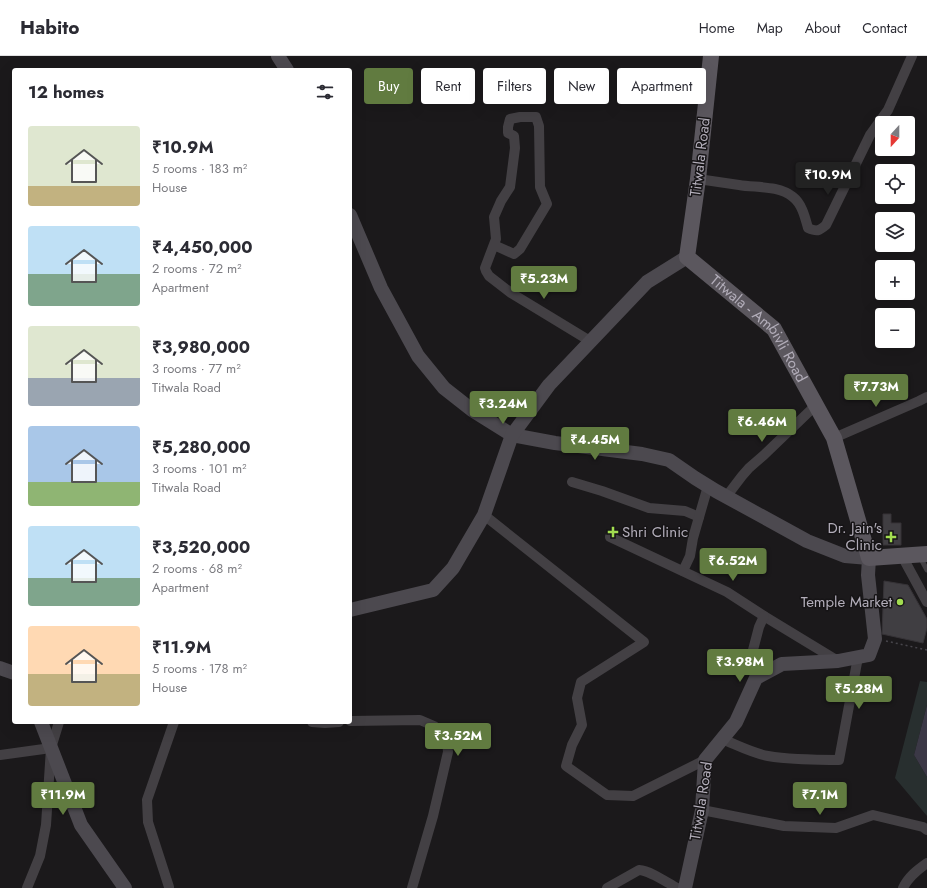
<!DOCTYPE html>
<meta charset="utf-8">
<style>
:root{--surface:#fff;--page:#f7f7f7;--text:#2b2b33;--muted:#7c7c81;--line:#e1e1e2;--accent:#617b40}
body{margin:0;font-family:Jost,sans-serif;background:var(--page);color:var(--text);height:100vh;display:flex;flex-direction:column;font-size:15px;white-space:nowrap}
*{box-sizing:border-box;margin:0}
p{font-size:13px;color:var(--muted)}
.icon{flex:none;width:22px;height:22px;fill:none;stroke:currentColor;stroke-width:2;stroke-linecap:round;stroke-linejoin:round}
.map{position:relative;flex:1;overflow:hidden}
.sheet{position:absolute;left:12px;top:12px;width:340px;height:656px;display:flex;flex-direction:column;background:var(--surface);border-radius:4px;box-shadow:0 4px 16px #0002}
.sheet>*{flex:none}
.hud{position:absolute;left:364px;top:12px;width:380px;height:36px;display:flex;gap:8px}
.needle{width:26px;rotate:201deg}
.controls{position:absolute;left:875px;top:60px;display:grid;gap:8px}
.controls a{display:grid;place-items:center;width:40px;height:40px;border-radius:4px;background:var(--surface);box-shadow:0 4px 16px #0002;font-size:20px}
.price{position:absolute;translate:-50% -34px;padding:0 9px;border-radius:4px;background:var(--accent);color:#fff;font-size:13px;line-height:26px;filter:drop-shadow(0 1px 2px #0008)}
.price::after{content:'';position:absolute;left:50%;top:24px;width:12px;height:9px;margin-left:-6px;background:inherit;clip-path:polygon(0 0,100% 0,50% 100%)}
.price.active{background:#222;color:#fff}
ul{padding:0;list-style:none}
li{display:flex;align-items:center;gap:12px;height:100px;padding:0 16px}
li span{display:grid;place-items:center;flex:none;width:112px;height:80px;border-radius:4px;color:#555}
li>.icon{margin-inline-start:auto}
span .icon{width:48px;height:48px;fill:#fffc;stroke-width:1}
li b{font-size:17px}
h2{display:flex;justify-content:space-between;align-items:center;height:48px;padding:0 16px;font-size:17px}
.pill{padding:0 14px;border-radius:4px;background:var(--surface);box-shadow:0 4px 16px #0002;font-size:14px;line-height:36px}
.pill.active{background:var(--accent);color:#fff}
header{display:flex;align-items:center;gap:24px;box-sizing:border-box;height:56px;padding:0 20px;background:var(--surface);border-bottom:1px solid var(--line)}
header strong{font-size:19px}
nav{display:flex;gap:22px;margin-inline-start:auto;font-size:14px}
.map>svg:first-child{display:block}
.green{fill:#282f2f}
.water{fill:#3b3846}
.building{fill:#403e42;stroke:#363337}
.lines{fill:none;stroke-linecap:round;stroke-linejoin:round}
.path{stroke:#47454b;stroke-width:1.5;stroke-dasharray:2 3;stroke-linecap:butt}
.lane{stroke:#434044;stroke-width:5}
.street{stroke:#434044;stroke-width:10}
.secondary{stroke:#4c494f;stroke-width:14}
.primary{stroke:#5b575e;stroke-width:16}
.poi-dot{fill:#a2dc50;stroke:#161416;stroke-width:1.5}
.labels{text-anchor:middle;stroke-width:3;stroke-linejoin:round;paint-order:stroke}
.street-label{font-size:15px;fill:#b2adb9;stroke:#161416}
.poi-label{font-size:15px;fill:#b2adb9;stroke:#161416;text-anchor:end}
</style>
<header>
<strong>Habito</strong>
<nav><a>Home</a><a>Map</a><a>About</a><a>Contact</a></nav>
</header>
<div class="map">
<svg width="927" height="832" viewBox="0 0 927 832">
<rect width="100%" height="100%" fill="#1b191b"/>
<polygon class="green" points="920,625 927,626 927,649 914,699 927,721 927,760 895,722"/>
<polygon class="water" points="927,649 927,721 914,699"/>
<g class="building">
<polygon points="883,458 891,458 891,467 901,467 901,489 883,489"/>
<polygon points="884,525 908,529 927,563 927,572 923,587 882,578"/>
</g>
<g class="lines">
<polyline class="path" points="886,585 927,594"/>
<polyline class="lane" points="920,501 927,514"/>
<g class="street">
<path d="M698 123C712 125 725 127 739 129 756 132 778 129 793 141 802 148 805 161 808 172 817 176 819 175 826 169L870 79 888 54 912 0"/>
<polyline points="494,189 514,198 520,193 547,148 540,131 539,70 536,61 520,61 510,63 508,71 508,77 514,80 515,92 510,131 501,145 494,161 496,183 485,212 486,215 489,220 511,237 590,285"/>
<polyline points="834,382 919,345 927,341"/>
<polyline points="572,426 602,435 649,452 685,455 699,461"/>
<polyline points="726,441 742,420 749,412 764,399 816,349"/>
<polyline points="484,459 644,586 581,626 577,642 582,669 572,689 566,710 607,739 633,740 705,704"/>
<polyline points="610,481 727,536 764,560 838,605"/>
<polyline points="902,500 927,546"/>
<polyline points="683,515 690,500 693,482 708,430"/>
<polyline points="756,622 753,594 759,571 764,560"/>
<polyline points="350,665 420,664 434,670 442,676 447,683 448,696 433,760 412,832"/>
<polyline points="312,666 325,667 339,666"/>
<path d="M722 683C737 689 752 697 768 700 791 704 816 704 839 704L858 601"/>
<polyline points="0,699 51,692"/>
<polyline points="702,754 784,770 836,772 873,759 923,771 927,774"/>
<polyline points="27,832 40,800 46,769 51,692 59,666"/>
<polyline points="169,832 169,831 148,766 147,744 174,666"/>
<path d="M607 832 639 814C651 815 666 826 677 832"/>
<path d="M903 832C908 821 917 814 927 807"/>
</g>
<g class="secondary">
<polyline points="278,0 287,14"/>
<polyline points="350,159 381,232 418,300 444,332 472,354 512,379 555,387 642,398 669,404 695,422 716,435 807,485 845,500 869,502 868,519 875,583 869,599 838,605 782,608 756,622 736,666 705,704 702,754 685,832"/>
<polyline points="350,554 433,534 453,512 484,459 512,379 549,329 647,226 687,201"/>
<polyline points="0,612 14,617"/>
<polyline points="41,666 81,769 125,832"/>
</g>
<path class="primary" id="s1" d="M711 0 698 123 687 201 774 273 834 382 869 502 927 498"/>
</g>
<g class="poi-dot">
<path d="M611 470h4v4h4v4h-4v4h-4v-4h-4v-4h4z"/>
<path d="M889 475h4v4h4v4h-4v4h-4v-4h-4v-4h4z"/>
<circle cx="900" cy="546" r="4"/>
</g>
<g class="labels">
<g class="street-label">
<text transform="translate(700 101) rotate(-83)" y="5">Titwala Road</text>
<text dy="5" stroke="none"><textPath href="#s1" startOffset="305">Titwala - Ambivli Road</textPath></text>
<text transform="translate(701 745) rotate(-81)" y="5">Titwala Road</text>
</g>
<g class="poi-label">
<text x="882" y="477">Dr. Jain's<tspan x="882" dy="17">Clinic</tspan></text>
<text x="622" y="481" text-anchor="start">Shri Clinic</text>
<text x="892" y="551">Temple Market</text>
</g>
</g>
</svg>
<div class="controls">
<a><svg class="needle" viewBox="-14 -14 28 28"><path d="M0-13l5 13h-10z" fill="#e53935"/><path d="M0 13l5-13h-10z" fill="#7c7c81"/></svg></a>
<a><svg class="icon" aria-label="locate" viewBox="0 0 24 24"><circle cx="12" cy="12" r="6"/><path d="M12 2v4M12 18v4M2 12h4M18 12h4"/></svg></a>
<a><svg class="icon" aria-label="layers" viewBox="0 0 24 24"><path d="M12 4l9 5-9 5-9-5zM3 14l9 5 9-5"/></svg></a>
<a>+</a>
<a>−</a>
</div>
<b class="price active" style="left:828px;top:140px">₹10.9M</b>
<b class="price" style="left:544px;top:244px">₹5.23M</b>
<b class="price" style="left:876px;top:352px">₹7.73M</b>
<b class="price" style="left:503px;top:369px">₹3.24M</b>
<b class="price" style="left:762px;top:387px">₹6.46M</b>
<b class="price" style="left:595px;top:405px">₹4.45M</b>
<b class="price" style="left:733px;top:526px">₹6.52M</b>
<b class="price" style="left:740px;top:627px">₹3.98M</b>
<b class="price" style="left:859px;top:654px">₹5.28M</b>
<b class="price" style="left:458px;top:701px">₹3.52M</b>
<b class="price" style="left:63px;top:760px">₹11.9M</b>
<b class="price" style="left:820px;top:760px">₹7.1M</b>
<div class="hud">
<a class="pill active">Buy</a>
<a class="pill">Rent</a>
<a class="pill">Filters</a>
<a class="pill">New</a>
<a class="pill">Apartment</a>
</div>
<section class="sheet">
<h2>12 homes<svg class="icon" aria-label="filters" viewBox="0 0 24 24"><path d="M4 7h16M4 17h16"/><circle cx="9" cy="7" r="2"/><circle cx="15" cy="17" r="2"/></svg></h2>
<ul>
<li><span style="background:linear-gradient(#dfe7d0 75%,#c2b280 0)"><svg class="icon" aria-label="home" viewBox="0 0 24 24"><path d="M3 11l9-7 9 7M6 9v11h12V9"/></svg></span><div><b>₹10.9M</b><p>5 rooms · 183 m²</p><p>House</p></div></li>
<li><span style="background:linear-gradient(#bfe0f5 60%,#7fa58c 0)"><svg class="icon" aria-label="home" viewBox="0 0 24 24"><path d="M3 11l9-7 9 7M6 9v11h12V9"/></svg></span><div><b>₹4,450,000</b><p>2 rooms · 72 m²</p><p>Apartment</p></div></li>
<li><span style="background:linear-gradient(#dfe7d0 65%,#9aa5b1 0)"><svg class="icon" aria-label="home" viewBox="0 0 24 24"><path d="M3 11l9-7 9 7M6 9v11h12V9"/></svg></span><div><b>₹3,980,000</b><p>3 rooms · 77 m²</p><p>Titwala Road</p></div></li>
<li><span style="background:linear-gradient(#a9c7e8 70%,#8fb573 0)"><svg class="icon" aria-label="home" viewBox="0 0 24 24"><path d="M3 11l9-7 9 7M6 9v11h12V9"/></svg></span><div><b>₹5,280,000</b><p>3 rooms · 101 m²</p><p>Titwala Road</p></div></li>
<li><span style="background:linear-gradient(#bfe0f5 65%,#7fa58c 0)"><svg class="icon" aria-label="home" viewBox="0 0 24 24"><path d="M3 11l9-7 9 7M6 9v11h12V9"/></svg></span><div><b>₹3,520,000</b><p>2 rooms · 68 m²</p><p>Apartment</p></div></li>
<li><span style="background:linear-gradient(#ffd9b3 60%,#c2b280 0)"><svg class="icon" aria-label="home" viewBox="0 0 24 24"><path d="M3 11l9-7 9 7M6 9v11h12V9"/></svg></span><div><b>₹11.9M</b><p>5 rooms · 178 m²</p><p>House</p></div></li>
</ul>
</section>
</div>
